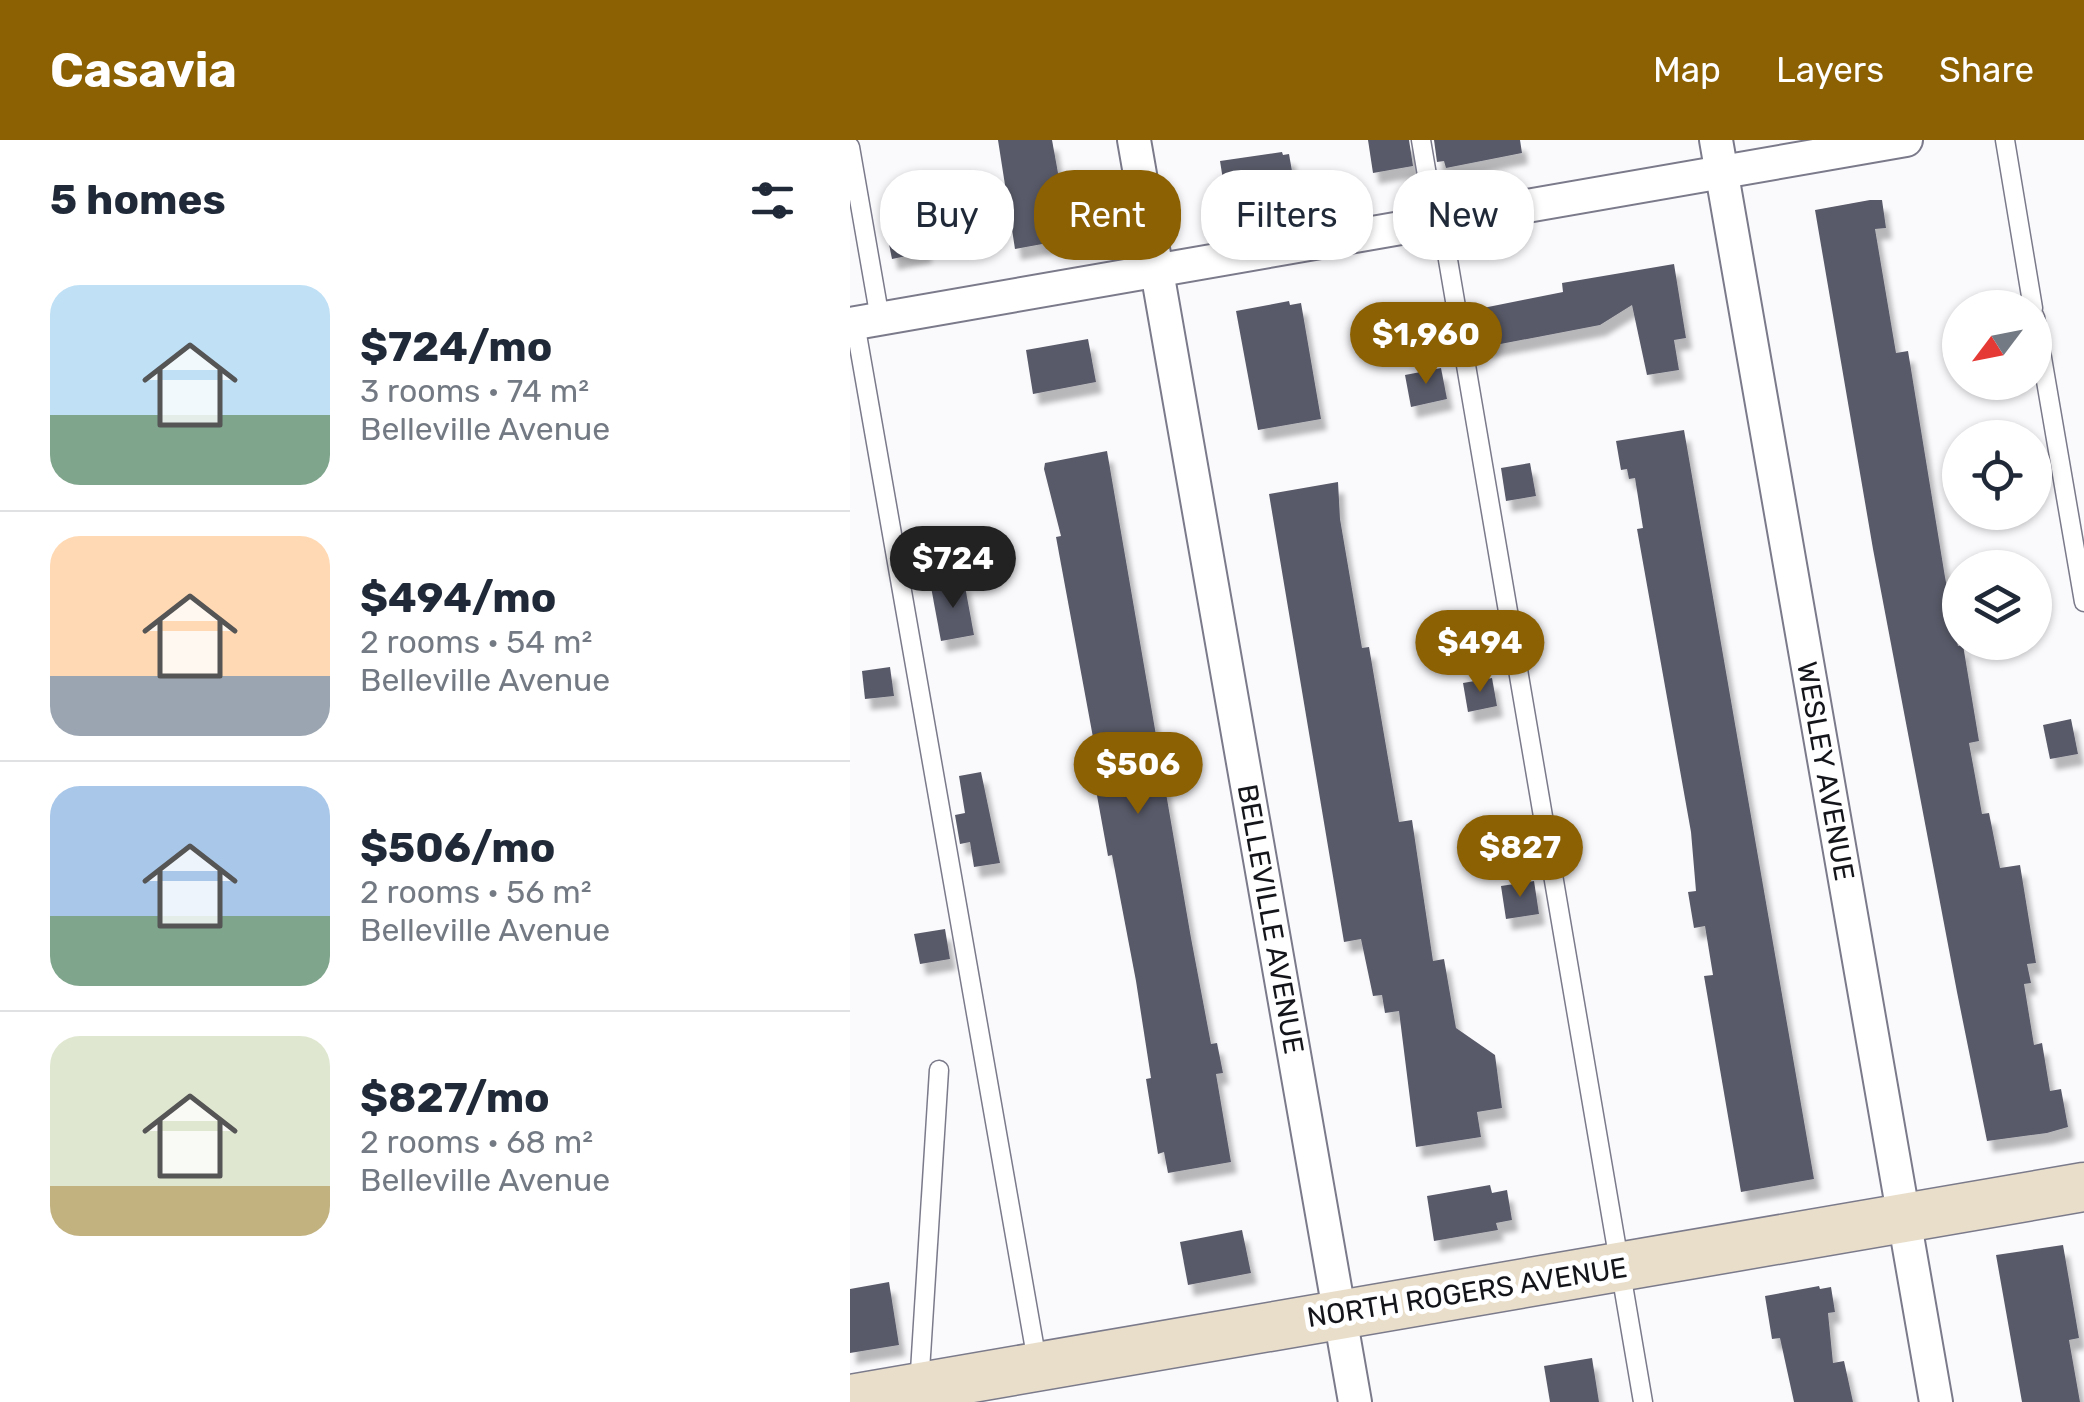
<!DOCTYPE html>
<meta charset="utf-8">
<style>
:root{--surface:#fff;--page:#f2f2f3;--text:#1f2937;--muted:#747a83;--line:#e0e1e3;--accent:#8c6104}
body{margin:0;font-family:Rubik,sans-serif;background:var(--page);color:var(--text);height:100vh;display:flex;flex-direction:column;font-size:38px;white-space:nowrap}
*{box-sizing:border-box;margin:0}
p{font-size:32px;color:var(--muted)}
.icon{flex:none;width:55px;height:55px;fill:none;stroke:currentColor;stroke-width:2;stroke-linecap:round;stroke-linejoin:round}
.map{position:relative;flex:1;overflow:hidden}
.details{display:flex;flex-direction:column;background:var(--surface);width:850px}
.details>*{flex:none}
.banner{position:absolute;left:30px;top:30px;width:950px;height:90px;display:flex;gap:20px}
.needle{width:65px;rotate:238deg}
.tools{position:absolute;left:1092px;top:150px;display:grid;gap:20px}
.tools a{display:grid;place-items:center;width:110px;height:110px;border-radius:50%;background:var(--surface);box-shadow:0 2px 8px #0004;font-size:50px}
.price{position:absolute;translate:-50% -85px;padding:0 22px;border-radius:35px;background:var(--accent);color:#fff;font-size:32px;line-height:65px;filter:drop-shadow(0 2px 5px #0008)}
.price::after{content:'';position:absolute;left:50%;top:60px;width:30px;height:22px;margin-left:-15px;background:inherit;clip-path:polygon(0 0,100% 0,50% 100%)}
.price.selected{background:#222;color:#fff}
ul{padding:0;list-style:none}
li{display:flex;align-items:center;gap:30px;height:250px;padding:0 50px}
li+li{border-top:2px solid var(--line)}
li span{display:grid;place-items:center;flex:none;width:280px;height:200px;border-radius:30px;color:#555}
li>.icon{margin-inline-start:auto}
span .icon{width:120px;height:120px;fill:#fffc;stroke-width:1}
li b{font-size:42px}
h2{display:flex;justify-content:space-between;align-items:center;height:120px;padding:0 50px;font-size:42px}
.pill{padding:0 35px;border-radius:40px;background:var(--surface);box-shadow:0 2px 8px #0004;font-size:35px;line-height:90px}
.pill.selected{background:var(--accent);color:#fff}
header{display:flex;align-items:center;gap:60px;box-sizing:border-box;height:140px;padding:0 50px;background:var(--accent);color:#fff}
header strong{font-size:48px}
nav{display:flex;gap:55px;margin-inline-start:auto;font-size:35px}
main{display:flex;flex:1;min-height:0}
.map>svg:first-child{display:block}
.building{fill:#595a69;filter:url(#shadow)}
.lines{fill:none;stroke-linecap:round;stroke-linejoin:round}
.lane-casing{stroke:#7a7a8b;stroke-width:21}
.street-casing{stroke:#7a7a8b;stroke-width:36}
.secondary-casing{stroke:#7a7a8b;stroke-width:51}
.lane{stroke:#fff;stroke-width:18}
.street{stroke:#fff;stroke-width:32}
.secondary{stroke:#e9deca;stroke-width:48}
.labels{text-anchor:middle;stroke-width:10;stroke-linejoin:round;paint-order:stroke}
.street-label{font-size:28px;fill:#14151b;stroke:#fff}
</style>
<header>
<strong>Casavia</strong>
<nav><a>Map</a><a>Layers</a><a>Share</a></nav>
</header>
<main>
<section class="details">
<h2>5 homes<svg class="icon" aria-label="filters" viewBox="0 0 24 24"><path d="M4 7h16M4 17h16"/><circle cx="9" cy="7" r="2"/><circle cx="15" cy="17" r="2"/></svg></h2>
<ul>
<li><span style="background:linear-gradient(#bfe0f5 65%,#7fa58c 0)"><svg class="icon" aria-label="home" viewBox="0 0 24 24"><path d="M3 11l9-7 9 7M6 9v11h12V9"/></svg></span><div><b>$724/mo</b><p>3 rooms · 74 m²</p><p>Belleville Avenue</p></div></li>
<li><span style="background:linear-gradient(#ffd9b3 70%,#9aa5b1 0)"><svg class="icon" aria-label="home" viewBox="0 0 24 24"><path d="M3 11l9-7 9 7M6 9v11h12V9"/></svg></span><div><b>$494/mo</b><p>2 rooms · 54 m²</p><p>Belleville Avenue</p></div></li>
<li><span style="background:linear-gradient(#a9c7e8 65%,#7fa58c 0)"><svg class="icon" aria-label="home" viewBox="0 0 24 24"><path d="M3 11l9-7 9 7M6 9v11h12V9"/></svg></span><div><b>$506/mo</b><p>2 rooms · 56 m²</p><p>Belleville Avenue</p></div></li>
<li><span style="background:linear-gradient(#dfe7d0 75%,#c2b280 0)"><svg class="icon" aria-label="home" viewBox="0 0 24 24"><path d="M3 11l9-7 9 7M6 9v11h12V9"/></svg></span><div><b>$827/mo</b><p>2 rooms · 68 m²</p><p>Belleville Avenue</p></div></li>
</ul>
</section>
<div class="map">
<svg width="1234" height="1262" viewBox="0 0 1234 1262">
<defs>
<filter id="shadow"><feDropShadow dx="6" dy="11" stdDeviation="2.5" flood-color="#0004"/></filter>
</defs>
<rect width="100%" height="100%" fill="#fafafd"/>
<g class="building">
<polygon points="148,0 202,0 220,99 165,109"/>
<polygon points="518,0 559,0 563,26 523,33"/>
<polygon points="584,0 670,0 672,13 596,28 594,21 587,22"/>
<polygon points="432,12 433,15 439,14 446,54 377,65 370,21"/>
<polygon points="1020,60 1032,60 1036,88 1025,89 1046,213 1058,211 1095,437 1108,506 1113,505 1129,601 1119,603 1132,674 1139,673 1150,728 1170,725 1186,823 1177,824 1181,843 1174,844 1184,905 1192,903 1200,951 1211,949 1218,987 1197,993 1137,1001 1107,852 1023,409 965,70"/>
<polygon points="70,82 76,112 42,119 36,89"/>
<polygon points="824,124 836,198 824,200 829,230 797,235 782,165 750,185 635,207 628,169 713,152 712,143"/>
<polygon points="439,161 440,165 451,163 471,279 408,290 386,171"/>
<polygon points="238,199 246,242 183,254 176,210"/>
<polygon points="591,228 597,259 561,267 555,235"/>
<polygon points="834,290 964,1039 891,1052 854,836 863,835 855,786 844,788 838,752 846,751 841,692 787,389 793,388 785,338 779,339 777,329 771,330 766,301"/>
<polygon points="257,311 341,798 361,904 367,903 373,933 366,934 381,1022 318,1033 314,1012 308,1014 296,939 301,938 286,841 262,715 258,716 244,639 241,620 247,619 206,397 211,396 194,329 195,323"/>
<polygon points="680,323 686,356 656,361 651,328"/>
<polygon points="488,342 490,379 512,508 519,507 549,682 562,680 583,821 594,819 606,888 645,915 652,968 627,972 631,997 566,1007 549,871 535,873 532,855 523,856 511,799 494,802 419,354"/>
<polygon points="114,441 124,495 91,501 81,447"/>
<polygon points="40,527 44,556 15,559 12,531"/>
<polygon points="642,538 647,566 618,572 613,543"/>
<polygon points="1221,579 1228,614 1200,619 1193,585"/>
<polygon points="131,632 150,723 124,727 120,702 110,704 105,675 115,673 109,636"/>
<polygon points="684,741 689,774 656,779 651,746"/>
<polygon points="95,789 100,819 70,824 64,794"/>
<polygon points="640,1045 642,1053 657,1050 662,1080 646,1083 648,1090 584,1101 577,1056"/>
<polygon points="392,1090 401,1133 338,1145 330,1102"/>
<polygon points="1213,1105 1229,1198 1219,1200 1230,1262 1172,1262 1146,1115"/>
<polygon points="39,1142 49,1205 0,1213 0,1149"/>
<polygon points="969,1146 970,1149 981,1147 985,1172 978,1173 983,1223 994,1221 1003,1262 944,1262 930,1198 922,1199 915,1156"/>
<polygon points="742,1218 749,1262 700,1262 694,1226"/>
</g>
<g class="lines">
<g class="lane-casing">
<g id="lane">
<polyline points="571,0 585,82 597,114 793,1262"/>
<polyline points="1155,0 1183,168"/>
<polyline points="0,7 30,179"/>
<polyline points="1185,177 1234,462"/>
<polyline points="5,183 188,1227"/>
<polyline points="69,1247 89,930"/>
</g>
</g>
<g class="street-casing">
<g id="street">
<polyline points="284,0 505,1262"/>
<polyline points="866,0 1086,1262"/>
<polyline points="0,184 1056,0"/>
</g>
</g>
<g class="secondary-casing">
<polyline id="secondary" points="0,1259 1234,1047"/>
</g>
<use href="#lane" class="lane"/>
<use href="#street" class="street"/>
<use href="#secondary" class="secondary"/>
</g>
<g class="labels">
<g class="street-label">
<text transform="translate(976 631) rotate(80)" y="10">WESLEY AVENUE</text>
<text transform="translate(421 779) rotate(80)" y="10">BELLEVILLE AVENUE</text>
<text transform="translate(617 1152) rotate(-9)" y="10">NORTH ROGERS AVENUE</text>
</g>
</g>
</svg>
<div class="tools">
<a><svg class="needle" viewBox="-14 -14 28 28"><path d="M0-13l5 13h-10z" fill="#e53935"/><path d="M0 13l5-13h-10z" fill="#747a83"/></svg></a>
<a><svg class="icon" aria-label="locate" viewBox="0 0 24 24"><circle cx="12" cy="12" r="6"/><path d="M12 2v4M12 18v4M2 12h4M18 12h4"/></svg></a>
<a><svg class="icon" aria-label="layers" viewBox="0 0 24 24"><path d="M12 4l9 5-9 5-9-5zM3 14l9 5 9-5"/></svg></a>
</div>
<b class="price" style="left:576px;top:247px">$1,960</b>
<b class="price selected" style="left:103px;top:471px">$724</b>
<b class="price" style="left:630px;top:555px">$494</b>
<b class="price" style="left:288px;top:677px">$506</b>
<b class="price" style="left:670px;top:760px">$827</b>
<div class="banner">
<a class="pill">Buy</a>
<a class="pill selected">Rent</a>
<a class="pill">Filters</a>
<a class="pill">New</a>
</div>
</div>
</main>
